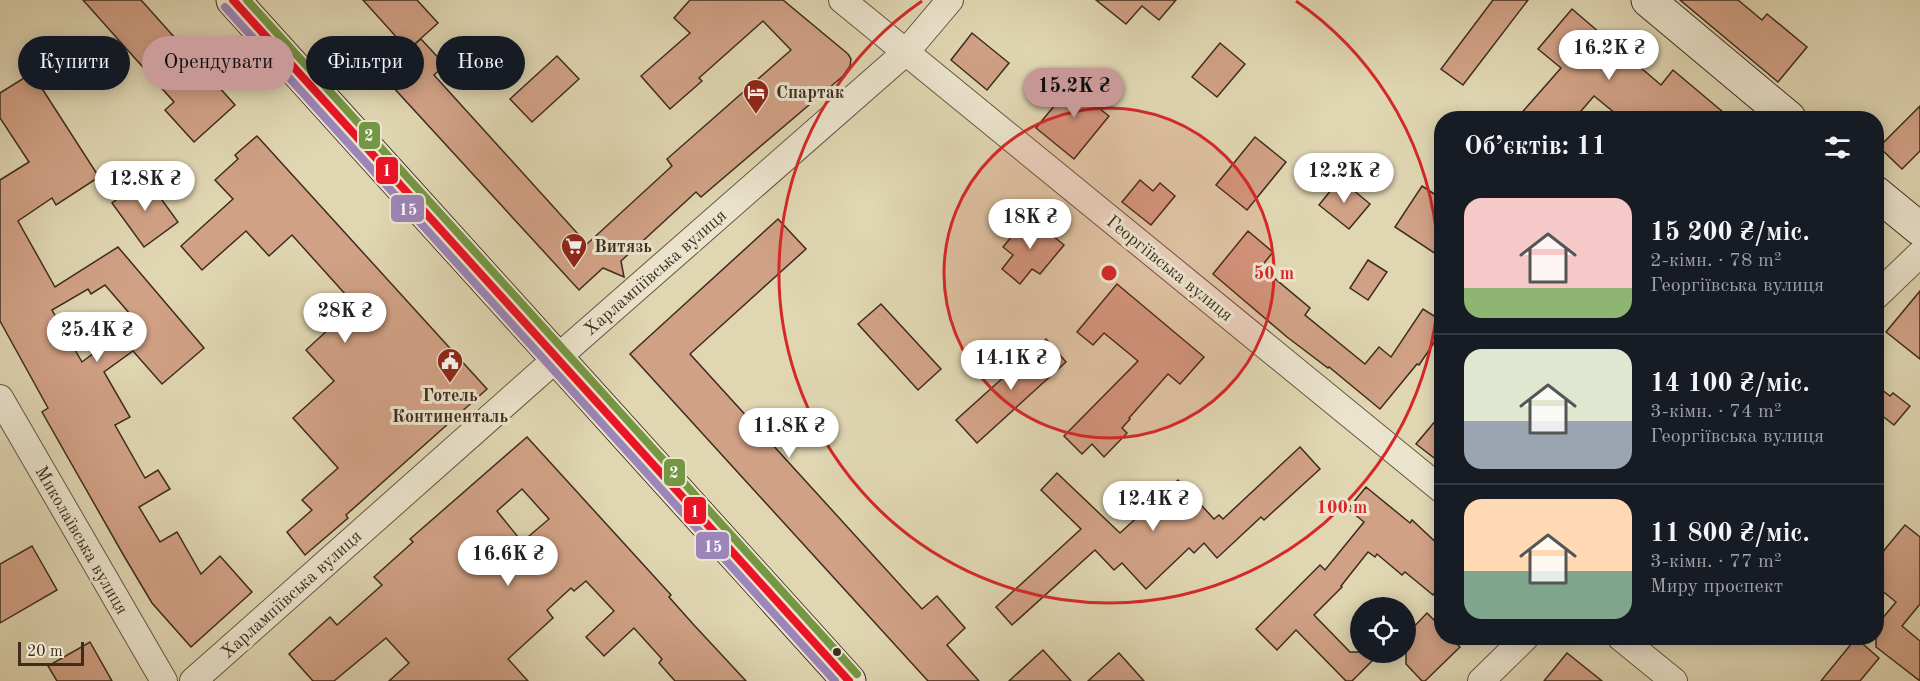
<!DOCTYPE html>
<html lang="uk">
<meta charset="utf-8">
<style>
:root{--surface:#171b24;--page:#20242c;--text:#f1f3f6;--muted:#9ea1a6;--line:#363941;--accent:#c59692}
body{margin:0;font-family:"Old Standard TT",serif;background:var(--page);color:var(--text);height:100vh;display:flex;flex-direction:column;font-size:22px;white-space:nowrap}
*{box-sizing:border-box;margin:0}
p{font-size:20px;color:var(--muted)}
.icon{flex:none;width:33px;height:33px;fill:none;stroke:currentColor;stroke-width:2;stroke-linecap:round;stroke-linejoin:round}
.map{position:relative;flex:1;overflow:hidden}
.sheet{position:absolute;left:1434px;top:111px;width:450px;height:534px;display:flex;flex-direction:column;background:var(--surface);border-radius:24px;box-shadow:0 3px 15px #0003}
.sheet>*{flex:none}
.hud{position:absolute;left:18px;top:36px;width:570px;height:54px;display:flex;gap:12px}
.buttons{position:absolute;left:1350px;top:597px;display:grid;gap:12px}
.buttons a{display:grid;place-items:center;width:66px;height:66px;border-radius:50%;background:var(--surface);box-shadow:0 3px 15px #0003;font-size:30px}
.scale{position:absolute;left:18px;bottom:15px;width:66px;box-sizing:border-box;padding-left:6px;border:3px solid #3e2c1f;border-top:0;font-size:16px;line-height:21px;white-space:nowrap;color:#3e2c1f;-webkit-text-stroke:4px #ebe4cd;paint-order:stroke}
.price{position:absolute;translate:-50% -51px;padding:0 14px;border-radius:21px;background:#fff;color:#222;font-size:20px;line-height:39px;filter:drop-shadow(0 2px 3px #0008)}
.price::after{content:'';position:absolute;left:50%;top:36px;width:18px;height:14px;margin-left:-9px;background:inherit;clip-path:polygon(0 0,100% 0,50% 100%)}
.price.on{background:var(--accent);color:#111}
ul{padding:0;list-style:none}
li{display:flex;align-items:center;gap:18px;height:150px;padding:0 30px}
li+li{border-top:2px solid var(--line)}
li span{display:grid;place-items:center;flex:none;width:168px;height:120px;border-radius:18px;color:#555}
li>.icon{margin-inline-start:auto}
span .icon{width:72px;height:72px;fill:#fffc;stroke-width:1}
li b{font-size:26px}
h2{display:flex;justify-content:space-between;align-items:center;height:72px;padding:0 30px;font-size:26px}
.chip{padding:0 21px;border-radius:27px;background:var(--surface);box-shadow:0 3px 15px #0003;font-size:21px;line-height:54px}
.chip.on{background:var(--accent);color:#111}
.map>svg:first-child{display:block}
.building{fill:#d1a185;stroke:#3e2c1f;stroke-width:1.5;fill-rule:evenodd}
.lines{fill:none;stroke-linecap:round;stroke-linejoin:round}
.street-casing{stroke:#665644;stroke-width:28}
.secondary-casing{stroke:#3e2c1f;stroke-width:35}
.street{stroke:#ebe4cd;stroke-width:26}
.secondary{stroke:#ebe4cd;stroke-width:33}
.bus-1-casing{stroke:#ebe4cd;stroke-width:12}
.bus-2-casing{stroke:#ebe4cd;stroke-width:12}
.bus-3-casing{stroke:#ebe4cd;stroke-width:12}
.bus-1{stroke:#eb1325;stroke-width:8}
.bus-2{stroke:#9c85b8;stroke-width:8}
.bus-3{stroke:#759743;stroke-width:8}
.ring{fill:none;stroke:#d62828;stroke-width:3}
.bus-dot{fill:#3e2c1f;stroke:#ebe4cd;stroke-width:2}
.labels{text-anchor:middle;stroke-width:6;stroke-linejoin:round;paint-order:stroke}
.poi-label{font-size:18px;font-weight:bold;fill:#3e2c1f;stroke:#ebe4cd;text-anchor:start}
.street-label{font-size:18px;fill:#3e2c1f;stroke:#ebe4cd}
.centre{fill:#d62828;stroke:#ebe4cd;stroke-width:3}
.ring-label{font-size:18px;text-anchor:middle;font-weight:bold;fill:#d62828;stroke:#ebe4cd;stroke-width:6;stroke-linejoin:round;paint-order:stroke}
.line-badge{stroke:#ebe4cd;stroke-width:2}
.badge-label{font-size:16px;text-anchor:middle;font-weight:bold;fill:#fff}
</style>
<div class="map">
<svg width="1920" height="681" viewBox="0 0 1920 681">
<rect width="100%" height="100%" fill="#e0d6b2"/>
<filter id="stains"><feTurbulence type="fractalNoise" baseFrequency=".00333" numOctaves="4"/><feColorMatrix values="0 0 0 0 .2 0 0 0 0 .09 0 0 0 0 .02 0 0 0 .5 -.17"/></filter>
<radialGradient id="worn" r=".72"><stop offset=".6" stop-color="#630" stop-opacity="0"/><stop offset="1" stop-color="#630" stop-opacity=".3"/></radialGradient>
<g class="building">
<polygon points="83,0 141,0 235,105 194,142 165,110 174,102"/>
<polygon points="363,0 417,0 438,23 408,50"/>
<polygon points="690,0 783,0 848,54 851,59 850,66 843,76 701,197 696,192 621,261 624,277 603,268 579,290 381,74 421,39 445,65 434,75 587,244 672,166 667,159 791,50 763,21 699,78 702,81 670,109 641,76 690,33 674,18"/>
<polygon points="1096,0 1176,0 1159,20 1142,6 1126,24"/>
<polygon points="1493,0 1528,0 1463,85 1441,69"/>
<polygon points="1680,0 1738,0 1762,20 1767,14 1807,47 1778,82"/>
<polygon points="1572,9 1661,85 1673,70 1730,118 1621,118 1594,96 1575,118 1517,118 1561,68 1538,49"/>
<polygon points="972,33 1009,63 987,90 951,60"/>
<polygon points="1220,43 1245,64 1217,97 1192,77"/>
<polygon points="557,56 579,79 532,122 510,99"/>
<path d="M32 73 99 177 56 205 52 198 18 221 55 287 118 247 204 348 162 384 133 351 104 372 130 417 115 425 145 478 158 470 170 489 139 507 160 542 177 532 201 574 220 556 252 592 191 647 152 603 124 556 42 412 48 408 0 321V180L29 162 0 118V93ZM105 285 136 321 82 362 52 310 88 289 91 294Z"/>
<polygon points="1078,77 1098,93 1091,102 1109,116 1074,159 1036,128"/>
<polygon points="1920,106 1920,151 1902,169 1879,147"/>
<polygon points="257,136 487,389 346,515 348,518 305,555 287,532 312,510 302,500 338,468 293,418 334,381 306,350 355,305 292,235 269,256 246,231 202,270 181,246 233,199 215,180 238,159 235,155"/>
<polygon points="1255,137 1286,162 1247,210 1216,185"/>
<polygon points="146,178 178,222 144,247 112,203"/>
<polygon points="1340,179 1370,204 1349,229 1319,205"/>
<polygon points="1140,180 1153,191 1160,183 1175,196 1151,225 1122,202"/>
<polygon points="1422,186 1442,199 1442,258 1395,227"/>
<polygon points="1029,216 1064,245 1040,274 1032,269 1020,284 1002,269 1013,255 1003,247"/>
<polygon points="778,219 806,249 690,354 922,609 937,596 965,628 947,645 979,681 928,681 630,354"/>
<polygon points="1248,231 1273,252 1261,267 1310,308 1305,315 1365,364 1379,347 1391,357 1423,309 1442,321 1442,331 1419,365 1417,364 1380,409 1329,367 1328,368 1287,337 1213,274"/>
<polygon points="1368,260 1387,272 1368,300 1350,288"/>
<polygon points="1117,284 1204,357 1180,384 1168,374 1129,418 1130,419 1122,428 1127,433 1104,457 1092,444 1082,454 1064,436 1138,361 1104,333 1093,345 1077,332"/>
<polygon points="1920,291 1920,359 1886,332"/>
<polygon points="881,304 941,369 918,390 858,324"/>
<polygon points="1046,339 1066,362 977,443 956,420"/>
<polygon points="1876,385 1890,396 1893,393 1910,406 1894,425 1876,411"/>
<polygon points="1442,413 1442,464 1416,444"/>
<path d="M527 437 671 595 669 597 693 624 746 681H675L659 663 662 659 634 628 604 656 586 637 614 611 586 581 574 591 571 588 547 610 553 618 508 659 528 681H389L409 663 386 638 334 681H313L289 654 330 617 337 625 382 585 374 577 413 542 410 539ZM522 489 549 519 522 542 497 511Z"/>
<polygon points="1300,447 1320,469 1264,520 1261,517 1217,558 1204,543 1194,553 1189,548 1146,589 1122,563 1114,570 1095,550 1012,625 996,607 1081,529 1041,490 1057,473 1120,533 1178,480 1214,519 1219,515 1223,519"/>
<polygon points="1366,487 1410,523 1412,520 1442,548 1442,584 1433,595 1405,572 1402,575 1377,554 1375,557 1368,552 1341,586 1342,587 1314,615 1350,652 1381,652 1352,681 1346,681 1296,630 1277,650 1256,629 1320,565 1325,570 1364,522 1348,509"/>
<polygon points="1905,525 1920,537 1920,604 1902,626 1920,641 1920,681 1876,647 1876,626 1896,602 1876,586 1876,560"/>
<polygon points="32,546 57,590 0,623 0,564"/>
<polygon points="1427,613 1442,628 1442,638 1451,638 1460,647 1425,681 1422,681 1406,664 1406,635"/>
<polygon points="1856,638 1879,658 1860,681 1821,681"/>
<polygon points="90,642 112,681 57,681 48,666"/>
<polygon points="1043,650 1071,681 1009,681"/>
<polygon points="1119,653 1144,681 1088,681"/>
<polygon points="1567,653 1602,681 1544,681"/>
</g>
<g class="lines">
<g class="street-casing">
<g id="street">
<polyline points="842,0 1442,490"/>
<polyline points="1876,296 1920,254"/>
<polyline points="0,398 164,681"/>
<polyline points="1621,638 1674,681"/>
<polyline points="193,681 557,358 906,52 950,0"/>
<polyline points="1481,681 1525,638"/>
</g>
</g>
<g class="secondary-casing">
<g id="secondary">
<polyline points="233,0 849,681"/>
<polyline points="1648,0 1789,118"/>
<polyline points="1876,193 1920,229"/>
</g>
</g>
<use href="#street" class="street"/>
<use href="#secondary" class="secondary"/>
<g class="bus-1-casing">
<polyline id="bus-1" points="233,0 849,681"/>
</g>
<g class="bus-2-casing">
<polyline id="bus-2" points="225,7 835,681"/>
</g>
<g class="bus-3-casing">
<polyline id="bus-3" points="247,0 857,674"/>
</g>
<use href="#bus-1" class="bus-1"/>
<use href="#bus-2" class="bus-2"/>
<use href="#bus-3" class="bus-3"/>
</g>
<circle cx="1109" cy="273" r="165" fill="#d62828" fill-opacity=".12"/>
<g class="ring">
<circle cx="1109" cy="273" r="165"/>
<path d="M1296 1A330 330 0 1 1 922 1"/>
</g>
<defs>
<g id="hotel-pin" transform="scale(1.35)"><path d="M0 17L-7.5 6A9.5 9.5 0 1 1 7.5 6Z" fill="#8f2418" stroke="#ebe4cd"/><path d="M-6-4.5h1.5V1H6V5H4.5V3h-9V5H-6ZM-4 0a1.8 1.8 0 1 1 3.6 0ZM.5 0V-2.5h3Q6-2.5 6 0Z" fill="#fff"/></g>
<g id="supermarket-pin" transform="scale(1.35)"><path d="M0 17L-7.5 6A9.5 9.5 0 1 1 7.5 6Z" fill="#8f2418" stroke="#ebe4cd"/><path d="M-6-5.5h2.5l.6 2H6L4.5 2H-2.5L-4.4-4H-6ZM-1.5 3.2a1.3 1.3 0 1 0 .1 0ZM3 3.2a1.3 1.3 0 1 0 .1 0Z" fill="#fff"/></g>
<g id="civic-pin" transform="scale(1.35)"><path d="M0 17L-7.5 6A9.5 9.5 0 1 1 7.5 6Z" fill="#8f2418" stroke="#ebe4cd"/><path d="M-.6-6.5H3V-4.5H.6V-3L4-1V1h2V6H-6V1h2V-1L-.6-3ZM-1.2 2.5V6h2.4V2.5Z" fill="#fff"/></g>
</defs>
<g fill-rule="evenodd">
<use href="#hotel-pin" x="756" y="92"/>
<use href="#supermarket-pin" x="574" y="246"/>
<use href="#civic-pin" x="450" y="361"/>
</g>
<circle class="bus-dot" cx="837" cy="652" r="5"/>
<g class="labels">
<g class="poi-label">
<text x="776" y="98">Спартак</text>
<text x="594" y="252">Витязь</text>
<text x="450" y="401" text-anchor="middle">Готель<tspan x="450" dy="21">Континенталь</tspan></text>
</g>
<g class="street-label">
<text transform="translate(1170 268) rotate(39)" y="6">Георгіївська вулиця</text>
<text transform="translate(655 272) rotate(-41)" y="6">Харлампіївська вулиця</text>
<text transform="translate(82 540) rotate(60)" y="6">Миколаївська вулиця</text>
<text transform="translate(291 594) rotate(-42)" y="6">Харлампіївська вулиця</text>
</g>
</g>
<circle cx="1109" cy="273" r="9" class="centre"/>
<g class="ring-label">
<text x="1274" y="279">50 m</text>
<text x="1342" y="513">100 m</text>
</g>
<g class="line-badge">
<rect x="358" y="121" width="23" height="29" rx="6" fill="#759743"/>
<rect x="375" y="156" width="24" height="29" rx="6" fill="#eb1325"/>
<rect x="390" y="194" width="35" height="29" rx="6" fill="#9c85b8"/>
<rect x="663" y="458" width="23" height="29" rx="6" fill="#759743"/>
<rect x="683" y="496" width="24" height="29" rx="6" fill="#eb1325"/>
<rect x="695" y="531" width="35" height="29" rx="6" fill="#9c85b8"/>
</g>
<g class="badge-label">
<text x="369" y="141">2</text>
<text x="387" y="176">1</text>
<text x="408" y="215">15</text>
<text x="674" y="478">2</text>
<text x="695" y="517">1</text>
<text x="713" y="552">15</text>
</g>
<rect width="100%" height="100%" filter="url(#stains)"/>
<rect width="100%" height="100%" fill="url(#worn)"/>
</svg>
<div class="buttons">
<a><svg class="icon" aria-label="locate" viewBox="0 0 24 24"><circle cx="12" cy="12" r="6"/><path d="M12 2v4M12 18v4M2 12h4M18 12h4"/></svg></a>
</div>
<div class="scale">20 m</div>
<b class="price" style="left:1609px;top:81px">16.2K ₴</b>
<b class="price on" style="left:1074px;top:119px">15.2K ₴</b>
<b class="price" style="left:1344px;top:204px">12.2K ₴</b>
<b class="price" style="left:145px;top:212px">12.8K ₴</b>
<b class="price" style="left:1030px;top:250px">18K ₴</b>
<b class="price" style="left:345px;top:344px">28K ₴</b>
<b class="price" style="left:97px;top:363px">25.4K ₴</b>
<b class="price" style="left:1011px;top:391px">14.1K ₴</b>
<b class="price" style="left:789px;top:459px">11.8K ₴</b>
<b class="price" style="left:1153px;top:532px">12.4K ₴</b>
<b class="price" style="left:508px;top:587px">16.6K ₴</b>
<div class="hud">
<a class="chip">Купити</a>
<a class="chip on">Орендувати</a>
<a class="chip">Фільтри</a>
<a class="chip">Нове</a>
</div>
<section class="sheet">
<h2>Об’єктів: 11<svg class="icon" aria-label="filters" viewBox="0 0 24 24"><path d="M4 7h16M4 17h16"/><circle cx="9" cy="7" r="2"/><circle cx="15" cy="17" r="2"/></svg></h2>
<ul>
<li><span style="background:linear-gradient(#f6c9c9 75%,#8fb573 0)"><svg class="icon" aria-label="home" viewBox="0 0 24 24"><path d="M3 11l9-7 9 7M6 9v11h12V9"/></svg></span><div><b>15 200 ₴/міс.</b><p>2-кімн. · 78 m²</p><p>Георгіївська вулиця</p></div></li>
<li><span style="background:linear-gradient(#dfe7d0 60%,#9aa5b1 0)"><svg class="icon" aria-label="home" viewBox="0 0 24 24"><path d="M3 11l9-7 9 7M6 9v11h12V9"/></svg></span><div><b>14 100 ₴/міс.</b><p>3-кімн. · 74 m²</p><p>Георгіївська вулиця</p></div></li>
<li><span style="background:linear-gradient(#ffd9b3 60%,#7fa58c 0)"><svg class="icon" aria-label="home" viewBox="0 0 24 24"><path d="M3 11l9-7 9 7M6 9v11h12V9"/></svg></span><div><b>11 800 ₴/міс.</b><p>3-кімн. · 77 m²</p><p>Миру проспект</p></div></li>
</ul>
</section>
</div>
